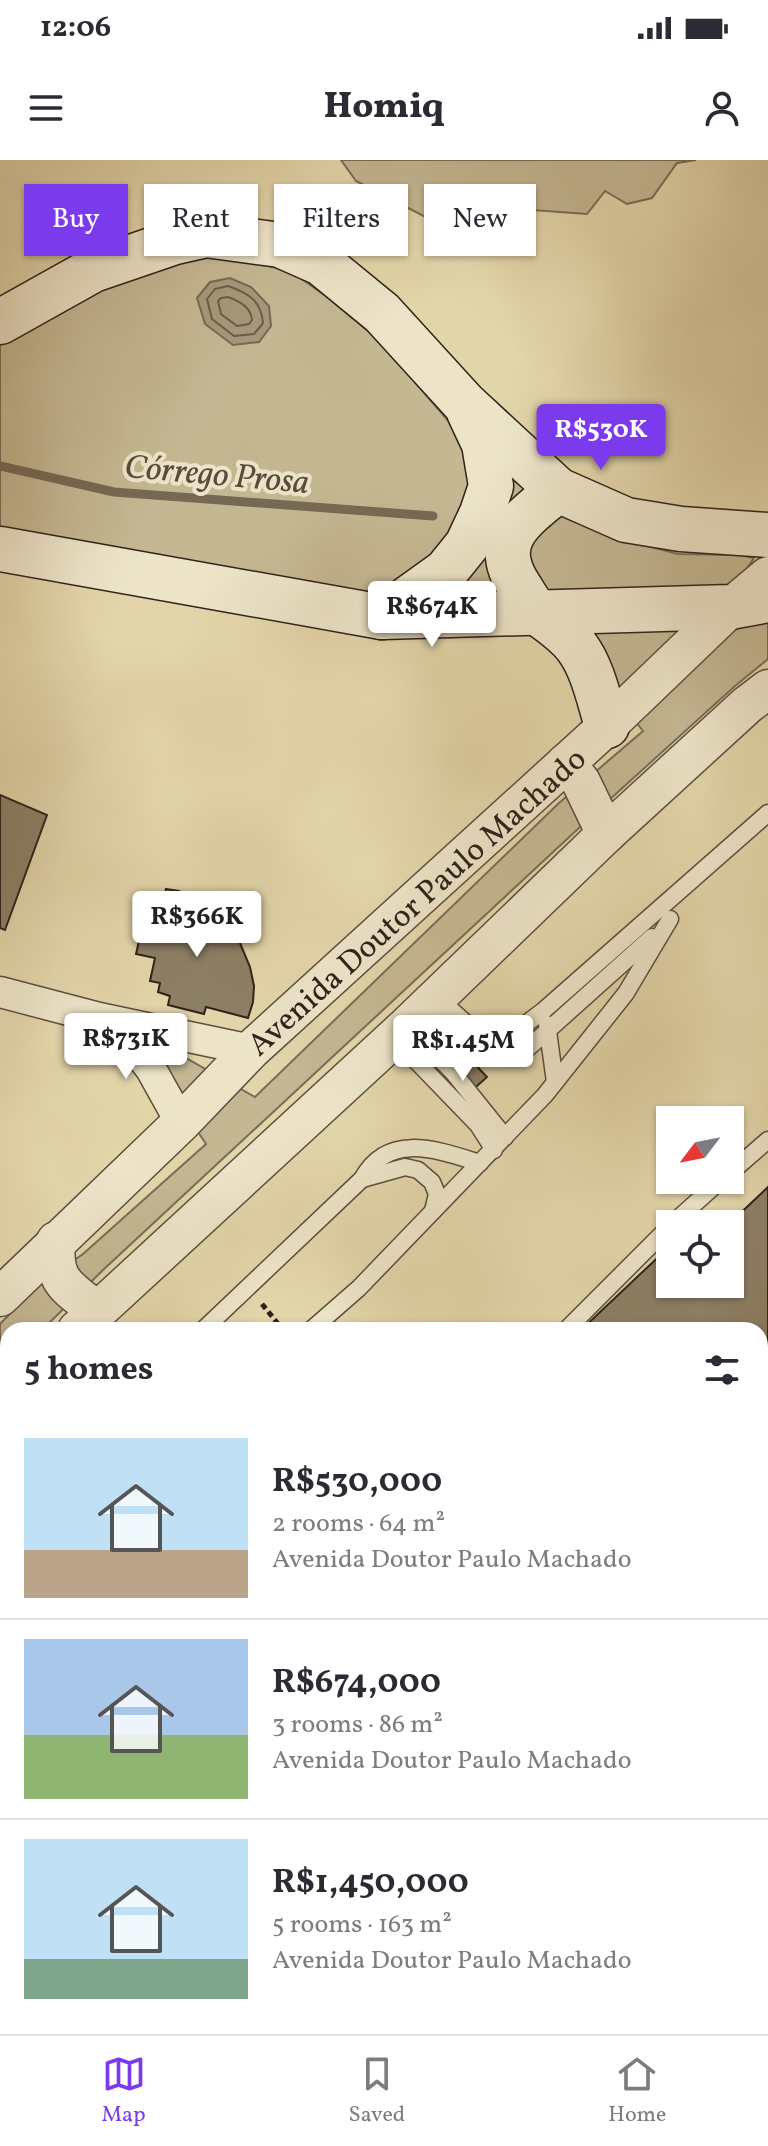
<!DOCTYPE html>
<meta charset="utf-8">
<style>
:root{--surface:#fff;--page:#f2f2f3;--text:#2b2b33;--muted:#7c7c81;--line:#e1e1e2;--accent:#7c3aed}
body{margin:0;font-family:Vollkorn,serif;background:var(--page);color:var(--text);height:100vh;display:flex;flex-direction:column;font-size:30px;white-space:nowrap}
*{box-sizing:border-box;margin:0}
p{font-size:26px;color:var(--muted)}
.icon{flex:none;width:44px;height:44px;fill:none;stroke:currentColor;stroke-width:2;stroke-linecap:round;stroke-linejoin:round}
.map{position:relative;flex:1;overflow:hidden}
.drawer{position:absolute;left:0px;top:1162px;width:768px;height:712px;display:flex;flex-direction:column;background:var(--surface);border-radius:24px 24px 0 0;box-shadow:0 2px 6px #0004}
.drawer>*{flex:none}
.guide{position:absolute;left:24px;top:24px;width:720px;height:72px;display:flex;gap:16px}
.needle{width:52px;rotate:238deg}
.buttons{position:absolute;left:656px;top:946px;display:grid;gap:16px}
.buttons a{display:grid;place-items:center;width:88px;height:88px;border-radius:0px;background:var(--surface);box-shadow:0 2px 6px #0004;font-size:40px}
.price{position:absolute;translate:-50% -68px;padding:0 18px;border-radius:8px;background:#fff;color:#222;font-size:26px;line-height:52px;filter:drop-shadow(0 2px 4px #0008)}
.price::after{content:'';position:absolute;left:50%;top:48px;width:24px;height:18px;margin-left:-12px;background:inherit;clip-path:polygon(0 0,100% 0,50% 100%)}
.price.active{background:var(--accent);color:#fff}
ul{padding:0;list-style:none}
li{display:flex;align-items:center;gap:24px;height:200px;padding:0 24px}
li+li{border-top:2px solid var(--line)}
li span{display:grid;place-items:center;flex:none;width:224px;height:160px;border-radius:0px;color:#555}
li>.icon{margin-inline-start:auto}
span .icon{width:96px;height:96px;fill:#fffc;stroke-width:1}
li b{font-size:34px}
h2{display:flex;justify-content:space-between;align-items:center;height:96px;padding:0 24px;font-size:34px}
.pill{padding:0 28px;border-radius:0px;background:var(--surface);box-shadow:0 2px 6px #0004;font-size:28px;line-height:72px}
.pill.active{background:var(--accent);color:#fff}
.status{display:flex;justify-content:space-between;align-items:center;height:56px;padding:0 40px;background:var(--surface);direction:ltr}
.status svg{height:22px;fill:currentColor}
header{display:flex;justify-content:space-between;align-items:center;height:104px;padding:0 24px;background:var(--surface);font-size:36px;font-weight:800}
.menu{display:flex;justify-content:space-around;align-items:center;height:112px;border-top:2px solid var(--line);background:var(--surface);font-size:22px;color:var(--muted)}
.menu a{display:grid;justify-items:center;gap:4px}
.menu .active{color:var(--accent)}
.map>svg:first-child{display:block}
.green{fill:#c4b792;stroke:#7a6c56;stroke-width:2}
.water{fill:#a69879;stroke:#766953;stroke-width:2}
.lines{fill:none;stroke-linecap:round;stroke-linejoin:round}
.shore{stroke:#6a5d4a;stroke-width:2}
.stream{stroke:#766953;stroke-width:9}
.building{fill:#8d7f65;stroke:#2f221b;stroke-width:2}
.service-casing{stroke:#5c4f3f;stroke-width:19}
.minor-casing{stroke:#5c4f3f;stroke-width:33}
.tertiary-casing{stroke:#5c4f3f;stroke-width:41}
.secondary-casing{stroke:#2f221b;stroke-width:47}
.path{stroke:#2f221b;stroke-width:5;stroke-dasharray:6 4;stroke-linecap:butt}
.service{stroke:#ede4c8;stroke-width:16}
.minor{stroke:#ede4c8;stroke-width:30}
.tertiary{stroke:#ede4c8;stroke-width:38}
.secondary{stroke:#ede4c8;stroke-width:44}
.labels{text-anchor:middle;stroke-width:8;stroke-linejoin:round;paint-order:stroke}
.street-label{font-size:32px;fill:#2f221b;stroke:#ede4c8}
.water-label{font-size:34px;font-style:italic;fill:#594b3c;stroke:#ede4c8}
</style>
<div class="status"><b>12:06</b><svg viewBox="0 0 49 12"><path d="M0 12V9h3v3zM5 12V6h3v6zM10 12V3h3v9zM15 12V0h3v12zM26 1h20v11H26zM47 4h2v5h-2z"/></svg></div>
<header><svg class="icon" aria-label="menu" viewBox="0 0 24 24"><path d="M4 6h16M4 12h16M4 18h16"/></svg>Homiq<svg class="icon" aria-label="person" viewBox="0 0 24 24"><circle cx="12" cy="8" r="4"/><path d="M4 21q1-7 8-7t8 7"/></svg></header>
<div class="map">
<svg width="768" height="1874" viewBox="0 0 768 1874">
<rect width="100%" height="100%" fill="#e3d5aa"/>
<filter id="stains"><feTurbulence type="fractalNoise" baseFrequency=".0025" numOctaves="4"/><feColorMatrix values="0 0 0 0 .2 0 0 0 0 .09 0 0 0 0 .02 0 0 0 .5 -.17"/></filter>
<radialGradient id="worn" r=".72"><stop offset=".6" stop-color="#630" stop-opacity="0"/><stop offset="1" stop-color="#630" stop-opacity=".3"/></radialGradient>
<g class="green">
<polygon points="341,0 696,0 677,3 652,38 627,44 605,31 587,54 492,47 472,66 439,64 356,21"/>
<polygon points="214,93 290,111 326,136 380,181 450,263 513,320 564,357 613,377 678,394 740,395 754,398 734,428 362,439 0,376 0,180 100,123"/>
<polygon points="768,453 768,499 735,526 608,641 103,1110 42,1170 8,1170 8,1203 0,1211 0,1164 38,1125 83,1094 206,984 167,925 144,885 177,893 255,937 559,643 643,571 611,531 587,469"/>
</g>
<polygon class="water" points="230,118 251,127 269,146 271,166 259,182 233,185 205,164 197,138 210,122"/>
<g class="lines">
<g class="shore">
<path d="M228 126C248 133 261 140 263 163L254 174 234 176 212 159 207 139 215 129Z"/>
<path d="M228 137C239 141 251 147 252 160L249 164 237 166 221 154 218 141 221 138Z"/>
</g>
<polyline class="stream" points="0,306 114,332 433,356"/>
</g>
<g class="building">
<polygon points="0,635 47,655 5,770 0,768"/>
<polygon points="166,729 179,731 196,739 213,754 219,767 233,773 240,783 250,807 254,826 253,842 248,858 206,847 204,854 168,845 170,836 158,832 160,823 150,821 155,798 136,794 145,755 161,759"/>
<polygon points="470,899 487,917 454,947 440,930"/>
<polygon points="768,1027 768,1633 760,1631 760,1170 581,1170 670,1086 670,1124 730,1124 729,1064"/>
<polygon points="760,1751 768,1759 768,1855 760,1862"/>
</g>
<g class="lines">
<g class="service-casing">
<g id="service">
<polyline points="437,837 490,885 519,869 543,851 768,653"/>
<polyline points="547,864 555,922"/>
<polyline points="407,866 452,911 505,977"/>
<polyline points="394,878 478,965 494,990"/>
<path d="M490 885C507 896 509 900 527 889L652 777"/>
<polyline points="730,1013 768,980"/>
<polyline points="362,1019 405,1007 418,1010 432,1022 437,1034 433,1051"/>
<polyline points="672,1064 721,1020"/>
<path d="M203 1170 362 1019C388 971 438 990 480 1003"/>
<polyline points="311,1170 359,1128 545,935 626,833 670,759"/>
<polyline points="566,1170 670,1066"/>
<polyline points="760,1647 768,1649"/>
</g>
</g>
<g class="minor-casing">
<g id="minor">
<polyline points="0,832 99,858 251,890"/>
<polyline points="104,862 133,886 151,909 181,963"/>
<polyline points="0,1710 8,1703"/>
<polyline points="347,1874 356,1866"/>
</g>
</g>
<g class="tertiary-casing">
<g id="tertiary">
<polyline points="566,603 581,622 606,674"/>
<path d="M56 1081C52 1123 68 1127 97 1151"/>
<polyline points="0,1137 181,963 251,890 607,566 731,447 768,416"/>
<polyline points="77,1170 407,866 606,674 747,545 768,529"/>
<polyline points="0,1243 8,1235"/>
</g>
</g>
<g class="secondary-casing">
<g id="secondary">
<polyline points="0,162 93,110 175,82 206,75 280,85 321,103 382,153 465,244 558,330 626,360 681,369 768,375"/>
<path d="M558 330C523 359 488 380 521 429 526 437 532 448 539 454 552 464 565 472 576 486 593 508 599 540 607 566"/>
<polyline points="0,389 382,457 731,447 768,440"/>
<polyline points="382,457 446,411 467,385 482,353 491,326 484,284 469,252"/>
</g>
</g>
<polyline class="path" points="262,1144 279,1165"/>
<use href="#service" class="service"/>
<use href="#minor" class="minor"/>
<use href="#tertiary" class="tertiary"/>
<use href="#secondary" class="secondary"/>
</g>
<g class="labels">
<g class="street-label">
<text transform="translate(416 741) rotate(-42)" y="11">Avenida Doutor Paulo Machado</text>
</g>
<g class="water-label">
<text transform="translate(217 313) rotate(5)" y="12">Córrego Prosa</text>
</g>
</g>
<rect width="100%" height="100%" filter="url(#stains)"/>
<rect width="100%" height="100%" fill="url(#worn)"/>
</svg>
<div class="buttons">
<a><svg class="needle" viewBox="-14 -14 28 28"><path d="M0-13l5 13h-10z" fill="#e53935"/><path d="M0 13l5-13h-10z" fill="#7c7c81"/></svg></a>
<a><svg class="icon" aria-label="locate" viewBox="0 0 24 24"><circle cx="12" cy="12" r="6"/><path d="M12 2v4M12 18v4M2 12h4M18 12h4"/></svg></a>
</div>
<b class="price active" style="left:601px;top:312px">R$530K</b>
<b class="price" style="left:432px;top:489px">R$674K</b>
<b class="price" style="left:197px;top:799px">R$366K</b>
<b class="price" style="left:126px;top:921px">R$731K</b>
<b class="price" style="left:463px;top:923px">R$1.45M</b>
<div class="guide">
<a class="pill active">Buy</a>
<a class="pill">Rent</a>
<a class="pill">Filters</a>
<a class="pill">New</a>
</div>
<section class="drawer">
<h2>5 homes<svg class="icon" aria-label="filters" viewBox="0 0 24 24"><path d="M4 7h16M4 17h16"/><circle cx="9" cy="7" r="2"/><circle cx="15" cy="17" r="2"/></svg></h2>
<ul>
<li><span style="background:linear-gradient(#bfe0f5 70%,#b9a48a 0)"><svg class="icon" aria-label="home" viewBox="0 0 24 24"><path d="M3 11l9-7 9 7M6 9v11h12V9"/></svg></span><div><b>R$530,000</b><p>2 rooms · 64 m²</p><p>Avenida Doutor Paulo Machado</p></div></li>
<li><span style="background:linear-gradient(#a9c7e8 60%,#8fb573 0)"><svg class="icon" aria-label="home" viewBox="0 0 24 24"><path d="M3 11l9-7 9 7M6 9v11h12V9"/></svg></span><div><b>R$674,000</b><p>3 rooms · 86 m²</p><p>Avenida Doutor Paulo Machado</p></div></li>
<li><span style="background:linear-gradient(#bfe0f5 75%,#7fa58c 0)"><svg class="icon" aria-label="home" viewBox="0 0 24 24"><path d="M3 11l9-7 9 7M6 9v11h12V9"/></svg></span><div><b>R$1,450,000</b><p>5 rooms · 163 m²</p><p>Avenida Doutor Paulo Machado</p></div></li>
</ul>
</section>
</div>
<nav class="menu">
<a class="active"><svg class="icon" aria-label="map" viewBox="0 0 24 24"><path d="M3 6l6-2 6 2 6-2v14l-6 2-6-2-6 2zM9 4v14M15 6v14"/></svg>Map</a>
<a><svg class="icon" aria-label="saved" viewBox="0 0 24 24"><path d="M7 4h10v16l-5-4-5 4z"/></svg>Saved</a>
<a><svg class="icon" aria-label="home" viewBox="0 0 24 24"><path d="M3 11l9-7 9 7M6 9v11h12V9"/></svg>Home</a>
</nav>
